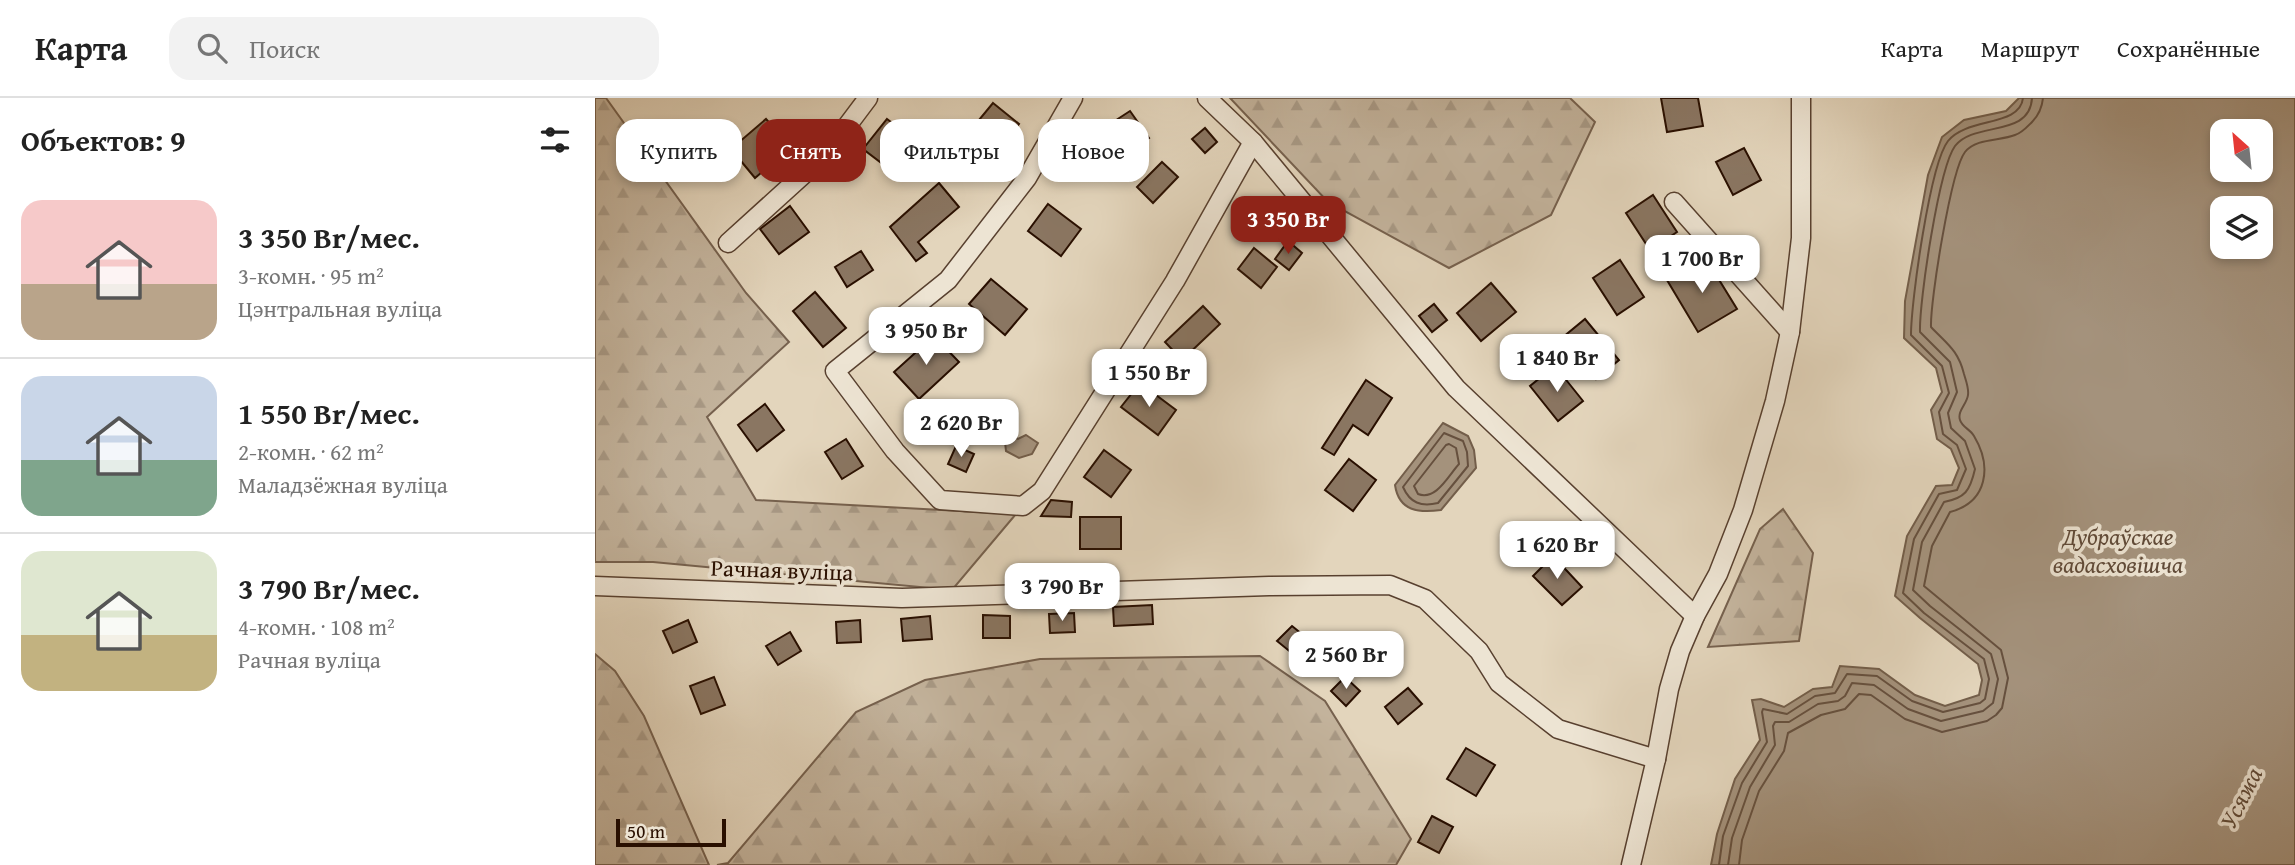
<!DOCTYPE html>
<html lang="ru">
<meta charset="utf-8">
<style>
:root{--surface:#fff;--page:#f2f2f2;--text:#222;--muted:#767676;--line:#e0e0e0;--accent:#8f2418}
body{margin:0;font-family:"Gentium Book Plus",serif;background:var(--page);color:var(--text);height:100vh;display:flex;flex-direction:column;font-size:26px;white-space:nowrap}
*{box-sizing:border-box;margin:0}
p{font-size:23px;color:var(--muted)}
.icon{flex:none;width:38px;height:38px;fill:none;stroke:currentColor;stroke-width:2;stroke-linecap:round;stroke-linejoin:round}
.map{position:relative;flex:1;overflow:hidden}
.sheet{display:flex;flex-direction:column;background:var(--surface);width:595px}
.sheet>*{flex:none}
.top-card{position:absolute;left:21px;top:21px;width:665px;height:63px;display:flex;gap:14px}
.needle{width:46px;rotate:333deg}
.controls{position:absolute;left:1615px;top:21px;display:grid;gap:14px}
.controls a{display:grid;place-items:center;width:63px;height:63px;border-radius:14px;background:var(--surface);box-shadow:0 4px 10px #0003;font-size:35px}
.scale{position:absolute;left:21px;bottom:18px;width:110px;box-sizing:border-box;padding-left:7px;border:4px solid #290f00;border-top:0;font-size:19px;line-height:24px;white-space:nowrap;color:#290f00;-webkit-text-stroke:5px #ede4d3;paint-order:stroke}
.price{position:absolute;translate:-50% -60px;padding:0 16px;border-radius:14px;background:#fff;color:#222;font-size:23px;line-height:46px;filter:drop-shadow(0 2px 4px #0008)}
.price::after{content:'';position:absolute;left:50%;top:42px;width:21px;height:16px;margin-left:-10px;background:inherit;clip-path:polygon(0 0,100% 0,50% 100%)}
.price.active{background:var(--accent);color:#fff}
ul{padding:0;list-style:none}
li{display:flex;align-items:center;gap:21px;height:175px;padding:0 21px}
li+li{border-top:2px solid var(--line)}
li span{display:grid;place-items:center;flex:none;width:196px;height:140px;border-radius:21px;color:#555}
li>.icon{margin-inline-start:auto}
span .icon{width:84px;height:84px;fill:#fffc;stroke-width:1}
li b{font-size:30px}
h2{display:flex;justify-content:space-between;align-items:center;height:84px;padding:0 21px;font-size:30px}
.pill{padding:0 24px;border-radius:21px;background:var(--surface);box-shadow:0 4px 10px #0003;font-size:24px;line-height:63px}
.pill.active{background:var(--accent);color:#fff}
header{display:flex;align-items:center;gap:42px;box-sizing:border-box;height:98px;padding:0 35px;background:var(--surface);border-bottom:2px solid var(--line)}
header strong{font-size:33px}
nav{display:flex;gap:38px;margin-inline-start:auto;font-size:24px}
.search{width:490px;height:63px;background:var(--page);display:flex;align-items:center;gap:18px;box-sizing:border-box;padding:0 24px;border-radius:21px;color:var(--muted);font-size:26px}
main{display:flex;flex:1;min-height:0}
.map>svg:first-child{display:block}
.forest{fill:url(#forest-firs);stroke:#76614e;stroke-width:2}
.water{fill:#a4927c;stroke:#735e4a;stroke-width:2;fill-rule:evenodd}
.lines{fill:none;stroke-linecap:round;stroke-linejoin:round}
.shore{stroke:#66503e;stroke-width:2}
.building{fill:#8a7662;stroke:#290f00;stroke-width:2}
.street-casing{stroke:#58402f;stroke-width:21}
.street{stroke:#ede4d3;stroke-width:18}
.labels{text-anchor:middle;stroke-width:7;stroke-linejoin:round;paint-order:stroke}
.street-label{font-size:23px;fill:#290f00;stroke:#ede4d3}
.water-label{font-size:24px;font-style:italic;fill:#604a38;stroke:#ede4d3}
</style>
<header>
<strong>Карта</strong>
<div class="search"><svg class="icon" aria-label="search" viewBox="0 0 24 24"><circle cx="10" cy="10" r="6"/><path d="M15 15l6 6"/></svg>Поиск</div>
<nav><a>Карта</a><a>Маршрут</a><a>Сохранённые</a></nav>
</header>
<main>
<section class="sheet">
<h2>Объектов: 9<svg class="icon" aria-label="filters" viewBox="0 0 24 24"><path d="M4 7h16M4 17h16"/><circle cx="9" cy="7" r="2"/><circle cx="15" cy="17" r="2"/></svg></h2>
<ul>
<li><span style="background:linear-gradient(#f6c9c9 60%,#b9a48a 0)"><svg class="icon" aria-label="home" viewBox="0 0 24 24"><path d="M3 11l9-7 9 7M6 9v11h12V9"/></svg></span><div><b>3 350 Br/мес.</b><p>3-комн. · 95 m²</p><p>Цэнтральная вуліца</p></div></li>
<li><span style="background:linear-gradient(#c9d6e8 60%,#7fa58c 0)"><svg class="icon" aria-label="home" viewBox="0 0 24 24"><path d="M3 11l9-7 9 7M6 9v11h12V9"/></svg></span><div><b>1 550 Br/мес.</b><p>2-комн. · 62 m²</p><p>Маладзёжная вуліца</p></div></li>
<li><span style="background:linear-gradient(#dfe7d0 60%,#c2b280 0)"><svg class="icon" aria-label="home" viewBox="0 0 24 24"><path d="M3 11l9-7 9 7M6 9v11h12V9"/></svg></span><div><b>3 790 Br/мес.</b><p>4-комн. · 108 m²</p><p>Рачная вуліца</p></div></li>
</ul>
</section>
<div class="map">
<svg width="1700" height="767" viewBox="0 0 1700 767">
<defs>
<pattern id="forest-firs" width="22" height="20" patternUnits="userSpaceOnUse" patternTransform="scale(1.75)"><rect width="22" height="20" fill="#c3b39c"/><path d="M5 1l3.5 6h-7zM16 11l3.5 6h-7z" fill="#a89985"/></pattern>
</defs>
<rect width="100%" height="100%" fill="#e3d5bc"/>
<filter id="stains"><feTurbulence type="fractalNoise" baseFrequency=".00286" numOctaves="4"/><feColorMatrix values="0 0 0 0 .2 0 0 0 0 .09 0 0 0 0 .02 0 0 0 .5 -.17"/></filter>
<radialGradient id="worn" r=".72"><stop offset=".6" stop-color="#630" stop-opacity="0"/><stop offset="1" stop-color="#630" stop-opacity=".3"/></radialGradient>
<g class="forest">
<polygon points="0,0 11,0 151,195 194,244 112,319 161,402 421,416 357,492 58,464 0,464"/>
<polygon points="635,0 975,0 1000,24 956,117 854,170 733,104"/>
<polygon points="1188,411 1218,455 1204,543 1113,549 1165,431"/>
<polygon points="0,556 20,573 49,618 114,767 0,767"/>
<polygon points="665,558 730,603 816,741 801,767 122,767 133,765 261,614 330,582 445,561"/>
</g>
<g class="water">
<path d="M1424 0H1700V767H1116L1122 736 1140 681 1165 642 1157 602 1166 601 1189 609 1218 591 1237 589 1245 568 1284 571 1320 597 1350 608 1384 597 1387 582 1383 566 1325 520 1300 498 1312 438 1341 388 1357 387 1364 370 1356 351 1342 341 1336 312 1347 294 1341 270 1309 240 1310 203 1333 77 1347 39 1369 22 1411 13ZM1666 33V72H1628V33ZM1666 110V149H1628V110Z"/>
<path d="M848 325 873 338 879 352 881 370 846 412C825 415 804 414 800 387Z"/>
<polygon points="431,337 443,345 437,356 424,360 411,353 410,344 418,339 423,341"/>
</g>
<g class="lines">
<g class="shore">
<path d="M849 335 868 343 872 354 873 368 843 405C826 409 815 405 808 389Z"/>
<path d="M854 346 861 350 864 366C853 378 841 403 823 396L819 388 851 347Z"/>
<path d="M1124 767 1128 738 1147 685 1172 644 1167 614 1168 611 1192 616 1220 598 1240 595 1252 576 1282 578 1317 603 1348 614 1385 605 1390 601 1394 581 1389 561 1329 515 1308 495 1319 441 1344 396 1362 392 1371 371 1362 347 1348 336 1344 314 1354 295 1347 268 1316 237C1316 204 1335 66 1353 43 1372 19 1425 29 1428 0"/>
<path d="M1133 767 1137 740 1155 689 1180 647 1178 628 1180 624H1194L1223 606 1243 603 1250 598 1257 585 1279 587 1313 611 1346 623 1388 613 1398 605 1403 581 1396 556 1335 508 1318 492 1327 444 1349 404C1370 400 1375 393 1380 371L1370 343 1356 330 1353 315 1362 294 1355 264 1325 234C1324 204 1344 70 1360 48 1379 23 1435 40 1437 0"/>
<path d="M1144 767 1147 742 1164 693 1189 653 1193 635 1226 617 1250 611 1264 596 1276 597 1310 621 1347 634 1392 623 1401 617 1407 610 1413 580 1406 552 1329 488 1337 448 1355 414C1393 404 1397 368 1379 338 1375 331 1367 329 1365 322 1362 313 1372 306 1373 297 1374 290 1371 283 1369 276 1363 252 1352 246 1336 229 1335 204 1356 72 1370 54 1381 40 1405 43 1420 37 1427 35 1432 29 1437 24 1444 17 1447 10 1448 0"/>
</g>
</g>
<g class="building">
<polygon points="1066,0 1103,0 1108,28 1072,34"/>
<polygon points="398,5 424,26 401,56 374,34"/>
<polygon points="535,13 554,40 528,58 509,30"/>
<polygon points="171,21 196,49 160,80 136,51"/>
<polygon points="292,21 317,40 293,70 268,51"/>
<polygon points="610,30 622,44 610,55 597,41"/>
<polygon points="1149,50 1166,82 1138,97 1121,64"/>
<polygon points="395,57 413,70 405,82 386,70"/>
<polygon points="567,64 583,79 558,105 542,89"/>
<polygon points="344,85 364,109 323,144 332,155 321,163 295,129"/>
<polygon points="1058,97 1082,134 1055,152 1031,115"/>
<polygon points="453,106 486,131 466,158 433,133"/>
<polygon points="653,106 669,123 655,137 639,120"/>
<polygon points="195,108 214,134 184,156 165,131"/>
<polygon points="693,143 707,155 694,172 680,161"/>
<polygon points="659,150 682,169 666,190 643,171"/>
<polygon points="266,153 278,172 252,189 240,169"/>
<polygon points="1110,159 1142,211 1103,234 1072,182"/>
<polygon points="1025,162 1049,199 1022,217 998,180"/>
<polygon points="396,181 432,211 410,237 374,206"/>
<polygon points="896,185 921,214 886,243 862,215"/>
<polygon points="220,194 251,230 228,249 198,213"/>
<polygon points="839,206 852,222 837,234 824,218"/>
<polygon points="608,208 625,226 587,262 570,244"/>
<polygon points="990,221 1024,262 1001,281 967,240"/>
<polygon points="339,238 364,264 324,301 299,274"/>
<polygon points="960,268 988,303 963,323 935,288"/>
<polygon points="771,282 797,300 773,337 758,327 739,357 727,350"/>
<polygon points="545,285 581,312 563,337 526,309"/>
<polygon points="170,306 189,332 162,353 143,327"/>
<polygon points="251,341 268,368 247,381 230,354"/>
<polygon points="361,348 379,356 371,374 353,366"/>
<polygon points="509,352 536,372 516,399 489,379"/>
<polygon points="754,361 781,382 758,413 730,392"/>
<polygon points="456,402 477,404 476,419 446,418"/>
<rect x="485" y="419" width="41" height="32"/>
<polygon points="958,458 987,489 967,507 938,478"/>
<polygon points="557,507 558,526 519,528 518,509"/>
<polygon points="479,515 480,534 455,535 454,516"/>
<polygon points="388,517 415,518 415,540 388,540"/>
<polygon points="335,518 337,541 308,543 306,521"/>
<polygon points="93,522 102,544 78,555 68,533"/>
<polygon points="265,522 266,544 242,545 241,524"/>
<polygon points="697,528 713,541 698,556 682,543"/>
<polygon points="195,534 206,553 183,567 171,548"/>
<polygon points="119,579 130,607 106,616 95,588"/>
<polygon points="750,579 765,593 751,608 736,593"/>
<polygon points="813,590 827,606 803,626 790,609"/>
<polygon points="871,650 900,667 881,698 852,681"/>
<polygon points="837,718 858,729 844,755 823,744"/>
</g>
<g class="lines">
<g class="street-casing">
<g id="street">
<polyline points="478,0 432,80 353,182 240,273 300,353 345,402 428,408 447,393 580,183 658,44"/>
<polyline points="612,0 658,44 861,290 1100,518"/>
<polyline points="1079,104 1195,234"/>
<polyline points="133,145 231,56 273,0"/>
<polyline points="0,488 307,500 674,488 795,487 830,501 884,553 904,585 963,631 1061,661"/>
<polyline points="1036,767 1061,661 1074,591 1085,553 1100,518 1123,476 1148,412 1180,303 1195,234 1206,140 1206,0"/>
</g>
</g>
<use href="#street" class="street"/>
</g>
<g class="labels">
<g class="street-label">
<text transform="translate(187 472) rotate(2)" y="8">Рачная вуліца</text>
</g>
<g class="water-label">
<text x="1523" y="447">Дубраўскае<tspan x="1523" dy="28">вадасховішча</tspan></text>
<text transform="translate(1646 700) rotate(-63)" y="8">Усяжа</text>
</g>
</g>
<rect width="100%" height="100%" filter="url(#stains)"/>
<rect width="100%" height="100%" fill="url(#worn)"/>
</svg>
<div class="controls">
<a><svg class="needle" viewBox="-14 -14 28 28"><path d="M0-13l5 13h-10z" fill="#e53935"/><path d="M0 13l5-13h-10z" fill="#767676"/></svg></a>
<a><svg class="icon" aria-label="layers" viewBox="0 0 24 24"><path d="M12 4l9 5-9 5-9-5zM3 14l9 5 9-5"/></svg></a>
</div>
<div class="scale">50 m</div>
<b class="price active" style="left:693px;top:158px">3 350 Br</b>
<b class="price" style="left:1107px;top:197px">1 700 Br</b>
<b class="price" style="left:331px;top:269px">3 950 Br</b>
<b class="price" style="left:962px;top:296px">1 840 Br</b>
<b class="price" style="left:554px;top:311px">1 550 Br</b>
<b class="price" style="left:366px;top:361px">2 620 Br</b>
<b class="price" style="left:962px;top:483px">1 620 Br</b>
<b class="price" style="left:467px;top:525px">3 790 Br</b>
<b class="price" style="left:751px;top:593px">2 560 Br</b>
<div class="top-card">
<a class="pill">Купить</a>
<a class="pill active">Снять</a>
<a class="pill">Фильтры</a>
<a class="pill">Новое</a>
</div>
</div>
</main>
